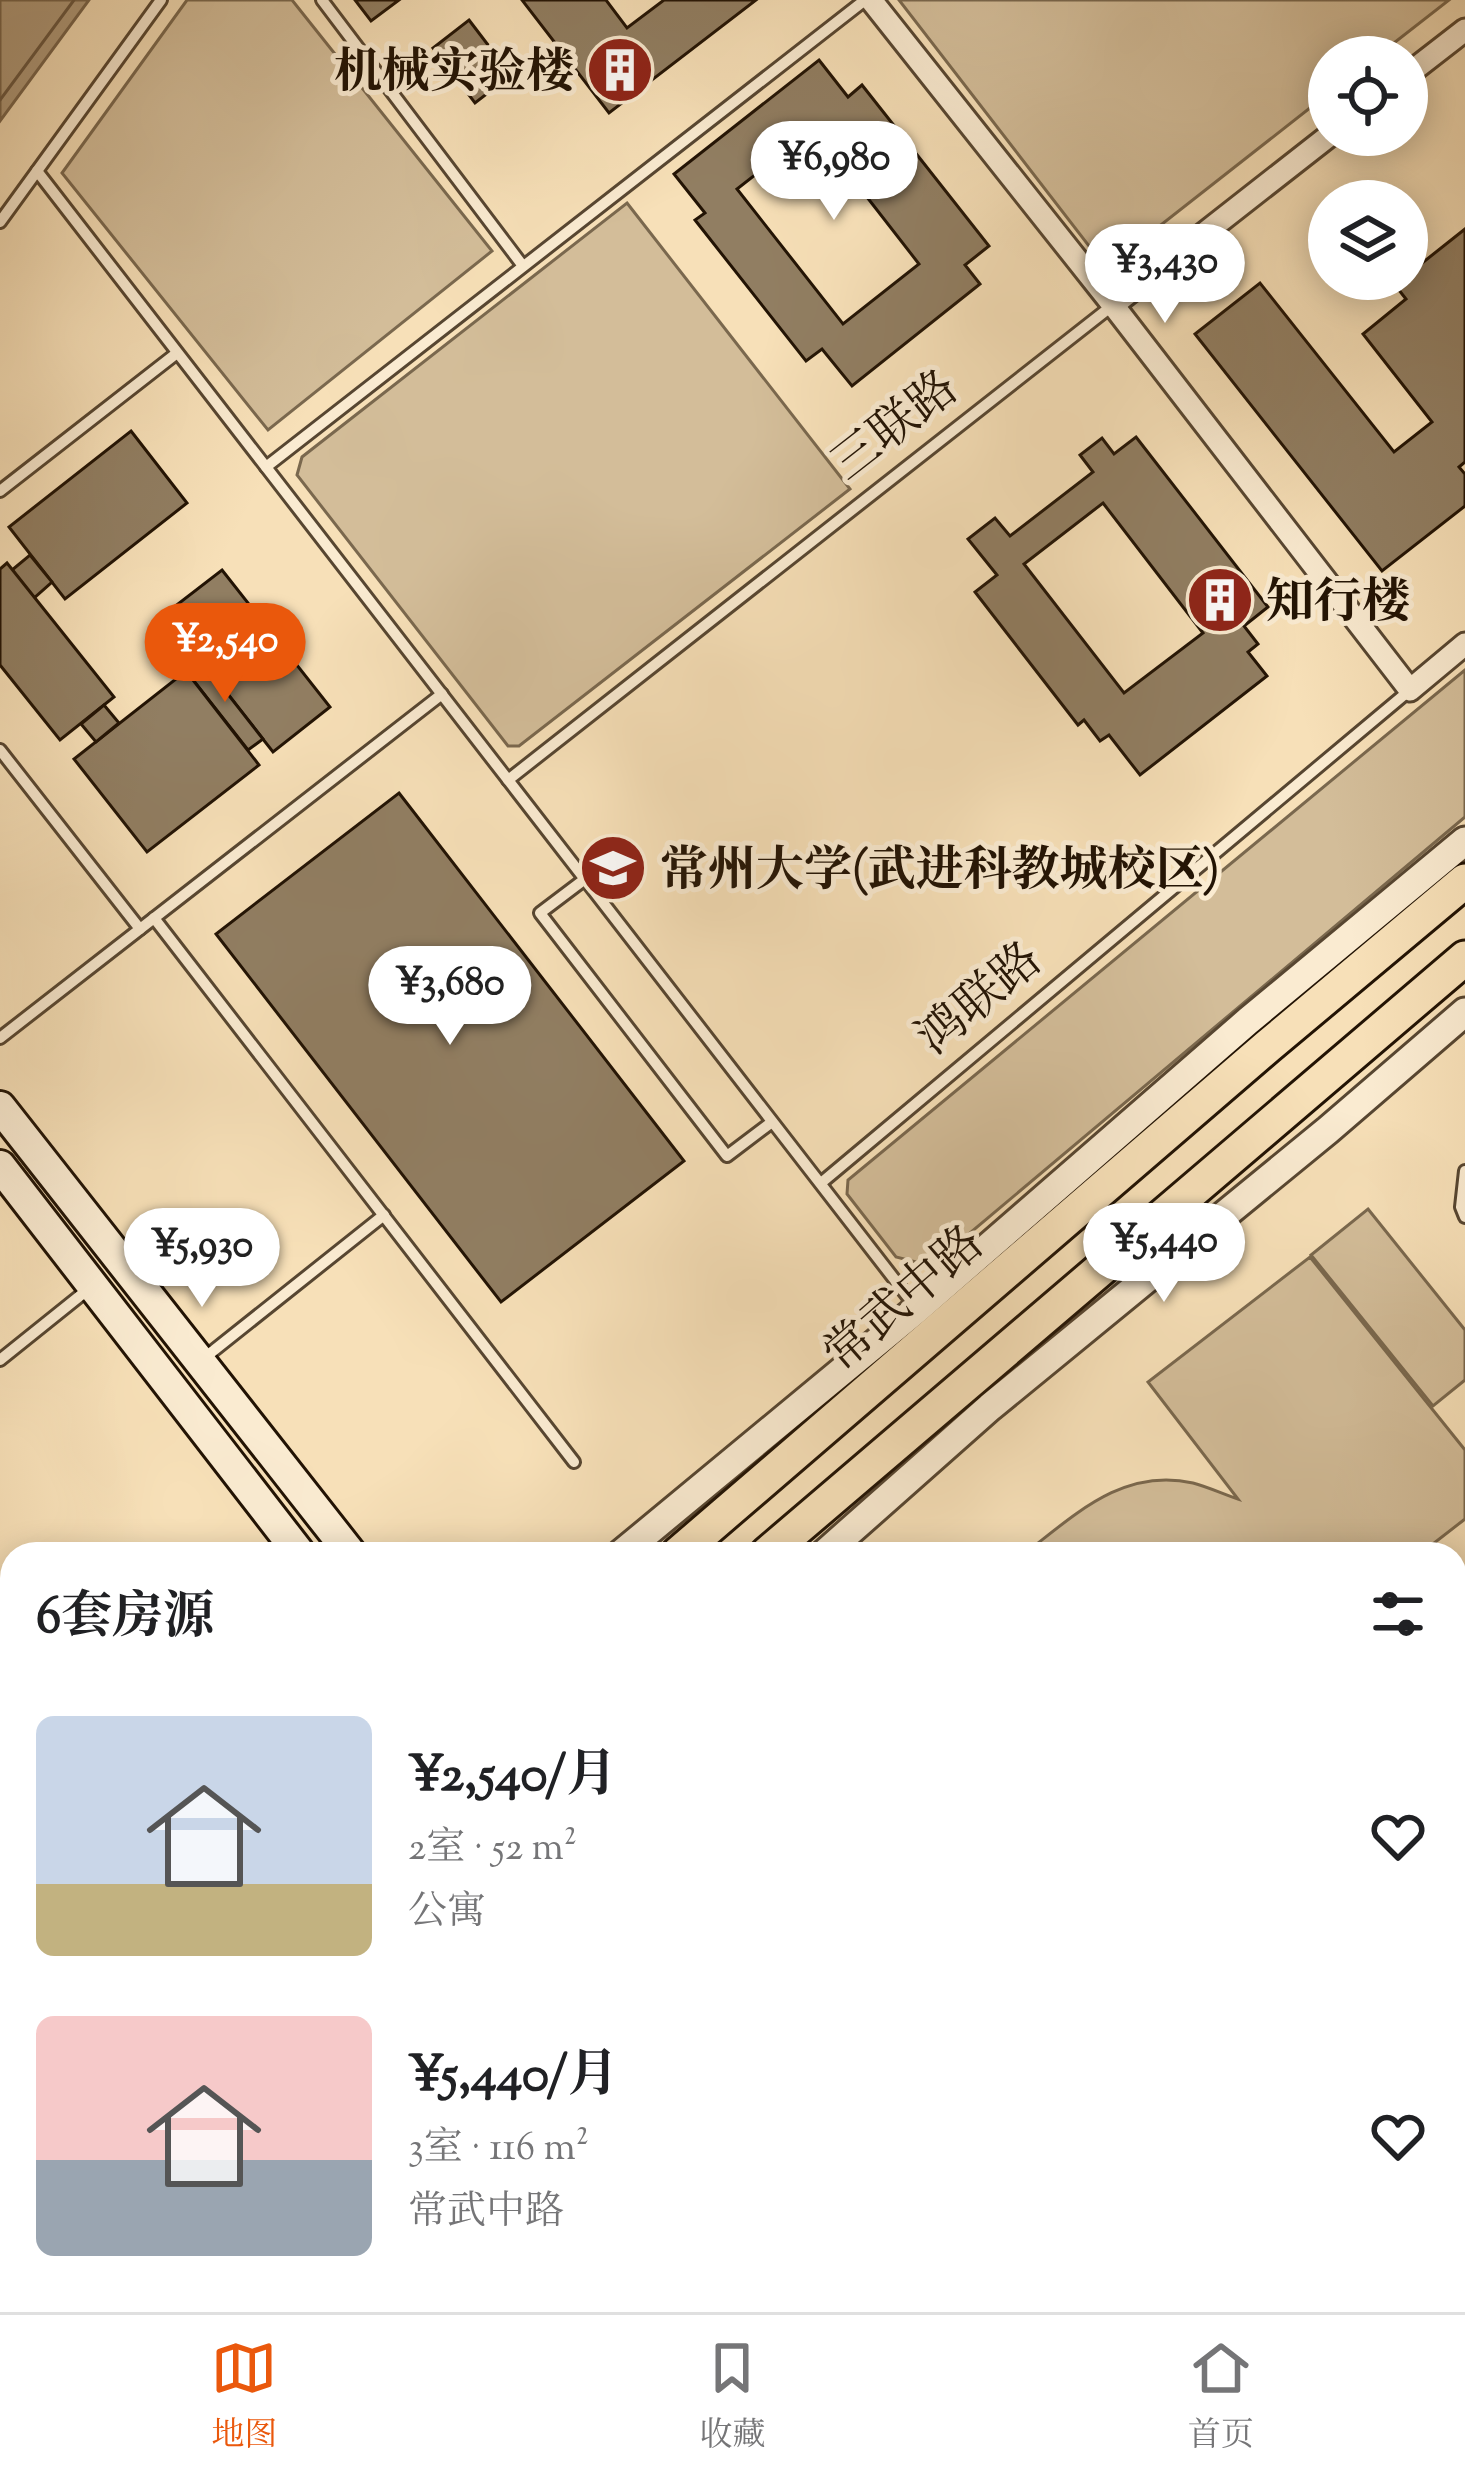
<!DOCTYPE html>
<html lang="zh">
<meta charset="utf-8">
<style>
:root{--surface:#fff;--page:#f6f6f6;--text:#202124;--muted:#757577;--line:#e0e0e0;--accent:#ea580c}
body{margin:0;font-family:"Sorts Mill Goudy","Noto Serif SC",serif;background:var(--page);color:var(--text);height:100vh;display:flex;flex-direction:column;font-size:45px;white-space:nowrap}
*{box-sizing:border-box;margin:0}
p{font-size:39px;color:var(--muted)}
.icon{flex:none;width:66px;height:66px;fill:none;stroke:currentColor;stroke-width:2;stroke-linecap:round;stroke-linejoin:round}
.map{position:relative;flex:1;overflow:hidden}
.drawer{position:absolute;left:0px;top:1542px;width:1467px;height:771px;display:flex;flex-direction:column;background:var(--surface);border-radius:36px 36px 0 0;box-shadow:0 6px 30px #0003}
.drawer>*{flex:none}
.buttons{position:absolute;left:1308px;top:36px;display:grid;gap:24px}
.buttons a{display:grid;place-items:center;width:120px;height:120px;border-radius:50%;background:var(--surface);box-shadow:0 6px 30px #0003;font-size:60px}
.price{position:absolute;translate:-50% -102px;padding:0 27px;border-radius:42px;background:#fff;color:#222;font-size:39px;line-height:78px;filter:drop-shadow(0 3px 6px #0008)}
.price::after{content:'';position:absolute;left:50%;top:72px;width:36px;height:27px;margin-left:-18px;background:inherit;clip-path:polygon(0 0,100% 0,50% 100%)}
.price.selected{background:var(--accent);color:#fff}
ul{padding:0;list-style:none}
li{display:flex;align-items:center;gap:36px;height:300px;padding:0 36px}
li span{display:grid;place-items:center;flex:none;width:336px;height:240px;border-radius:18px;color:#555}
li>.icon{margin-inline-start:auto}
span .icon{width:144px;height:144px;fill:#fffc;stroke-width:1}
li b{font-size:51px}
h2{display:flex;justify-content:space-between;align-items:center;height:144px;padding:0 36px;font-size:51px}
.tab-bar{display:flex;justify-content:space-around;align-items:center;height:168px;border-top:3px solid var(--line);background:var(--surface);font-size:33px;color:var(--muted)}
.tab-bar a{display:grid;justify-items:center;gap:6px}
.tab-bar .selected{color:var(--accent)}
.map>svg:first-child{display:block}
.green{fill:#d3bd99;stroke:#7a684e;stroke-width:3}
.water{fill:#af9a7b;stroke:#77644b;stroke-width:3}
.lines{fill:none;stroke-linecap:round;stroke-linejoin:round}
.shore{stroke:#685640;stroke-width:3}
.building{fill:#917e62;stroke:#221304;stroke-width:3;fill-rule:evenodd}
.service-casing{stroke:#574631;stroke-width:16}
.minor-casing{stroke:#574631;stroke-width:27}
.tertiary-casing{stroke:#574631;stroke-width:33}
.secondary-casing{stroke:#221304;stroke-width:36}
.primary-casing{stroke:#221304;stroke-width:39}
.service{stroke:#faebd1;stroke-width:10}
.minor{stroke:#faebd1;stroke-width:21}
.tertiary{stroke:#faebd1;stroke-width:27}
.secondary{stroke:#faebd1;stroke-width:30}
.primary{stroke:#f7e0b8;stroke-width:33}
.labels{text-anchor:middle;stroke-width:10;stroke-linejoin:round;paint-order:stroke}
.poi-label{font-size:48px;font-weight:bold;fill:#221304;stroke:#faebd1;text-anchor:start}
.street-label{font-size:48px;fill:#221304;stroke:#faebd1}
</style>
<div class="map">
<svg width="1465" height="2312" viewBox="0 0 1465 2312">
<rect width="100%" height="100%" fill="#f7e0b8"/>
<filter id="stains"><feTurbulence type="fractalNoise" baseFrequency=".00167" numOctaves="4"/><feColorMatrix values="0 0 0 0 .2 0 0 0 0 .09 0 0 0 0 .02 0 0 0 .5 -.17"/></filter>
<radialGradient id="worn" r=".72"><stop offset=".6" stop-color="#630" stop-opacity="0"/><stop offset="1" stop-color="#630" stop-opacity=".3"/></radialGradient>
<g class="green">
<polygon points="187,0 292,0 492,251 268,430 62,173"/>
<polygon points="899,0 1449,0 1376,57 1329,57 1329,93 1106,268"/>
<polygon points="627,203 850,489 519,746 508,746 297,475 302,457"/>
<polygon points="1465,670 1465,817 939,1259 916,1262 896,1257 847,1194 848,1180"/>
<polygon points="1368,1209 1465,1330 1465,1380 1433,1406 1311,1255"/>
<path d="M1310 1257 1465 1450V1519L1420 1554H1024C1075 1515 1123 1467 1193 1483 1208 1487 1223 1494 1238 1499L1148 1382Z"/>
<polygon points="1465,1847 1465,2085 1455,2073 1455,1855"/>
<polygon points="12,2256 12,2301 138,2301 125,2312 0,2312 0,2266"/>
</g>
<polygon class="water" points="0,0 89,0 0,121"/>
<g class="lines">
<polyline class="shore" points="0,100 74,0"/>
</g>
<g class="building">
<polygon points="355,0 399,0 371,21"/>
<polygon points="522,0 606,0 627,28 664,0 756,0 609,113"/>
<polygon points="469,20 511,75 475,103 433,48"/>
<path d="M819 60 848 97 862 85 989 246 965 265 980 284 852 386 822 349 806 361 695 220 705 213 674 174ZM814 129 919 264 843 324 737 189Z"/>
<polygon points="1465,229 1465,462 1459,467 1465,474 1465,506 1382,571 1195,334 1260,283 1394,452 1432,422 1363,334 1406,299 1395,285 1407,279 1407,275"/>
<polygon points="131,431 187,503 65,599 9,527"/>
<path d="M1136 437 1268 607 1244 626 1258 644 1248 652 1267 676 1140 775 1109 735 1100 741 1084 720 1078 725 975 592 997 575 968 539 995 518 1010 536 1093 472 1080 455 1102 438 1114 454ZM1103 503 1203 633 1124 693 1024 564Z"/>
<polygon points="30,555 52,582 34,598 12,570"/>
<polygon points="7,563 114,697 60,740 0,665 0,569"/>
<polygon points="222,570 330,707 273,752 165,614"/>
<polygon points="202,661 263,739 248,750 186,671"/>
<polygon points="186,671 259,765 147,852 74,759"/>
<polygon points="104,705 119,723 96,742 81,724"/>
<polygon points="399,793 684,1161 501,1302 216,934"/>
<polygon points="1457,2258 1465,2268 1465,2312 1422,2312 1414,2301 1455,2301 1455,2260"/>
<polygon points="1289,2301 1352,2301 1341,2312 1274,2312"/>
</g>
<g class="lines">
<g class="service-casing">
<g id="service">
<polyline points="322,0 523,266"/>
<polyline points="37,171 915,1306"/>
<polyline points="0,222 161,0"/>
<polyline points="266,467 865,0"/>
<polyline points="0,491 177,353"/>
<polyline points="0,750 140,929"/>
<polyline points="508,780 1113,305"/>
<polyline points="585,879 540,913 727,1156 772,1122"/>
<polyline points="154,918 574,1462"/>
<polyline points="0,1038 442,694"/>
<polyline points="1465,1171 1461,1207 1465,1217"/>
<polyline points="821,1183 1410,690"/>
<polyline points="203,1359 384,1215"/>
<polyline points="0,1360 91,1287"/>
<polyline points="0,1674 12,1689"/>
<polyline points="1455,1794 1465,1786"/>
<polyline points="1455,2180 1465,2179"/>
<polyline points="1455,2217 1465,2231"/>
<polyline points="1215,2301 1224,2312"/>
<polyline points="1393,2301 1402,2312"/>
<polyline points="1097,2312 1115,2301"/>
</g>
</g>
<g class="minor-casing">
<g id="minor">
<polyline points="871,0 1113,305 1410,690 1465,644"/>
<polyline points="1407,75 1465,30"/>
<polyline points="1113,305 1330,135"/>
</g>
</g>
<g class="tertiary-casing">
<g id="tertiary">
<polyline points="621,1554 917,1309 1248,1021 1465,841"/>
<polyline points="824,1554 990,1407 1328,1130 1465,1012"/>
<polyline points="0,2085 12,2075"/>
<polyline points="0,2224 12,2214"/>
<polyline points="849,2301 857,2312"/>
<polyline points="941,2301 949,2312"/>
</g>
</g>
<g class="secondary-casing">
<g id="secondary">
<polyline points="0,1107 351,1554"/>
<polyline points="0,1166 300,1554"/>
<polyline points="880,2301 889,2312"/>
<polyline points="909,2301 917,2312"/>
</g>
</g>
<g class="primary-casing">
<g id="primary">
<polyline points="678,1554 1268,1046 1465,881"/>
<polyline points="767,1554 1465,958"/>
<polyline points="0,2122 12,2112"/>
<polyline points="0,2171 12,2162"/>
</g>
</g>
<use href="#service" class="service"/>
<use href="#minor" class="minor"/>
<use href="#tertiary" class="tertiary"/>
<use href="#secondary" class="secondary"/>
<use href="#primary" class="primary"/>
</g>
<defs>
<g id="building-disc" transform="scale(3.45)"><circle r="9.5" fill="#8f2418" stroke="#faebd1"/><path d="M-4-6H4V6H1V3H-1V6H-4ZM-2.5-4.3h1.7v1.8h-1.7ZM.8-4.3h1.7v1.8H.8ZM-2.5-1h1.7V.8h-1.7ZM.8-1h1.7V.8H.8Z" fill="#fff"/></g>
<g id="university-disc" transform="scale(3.45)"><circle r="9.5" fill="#8f2418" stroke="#faebd1"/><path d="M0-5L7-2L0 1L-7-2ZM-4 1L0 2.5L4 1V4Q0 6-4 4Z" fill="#fff"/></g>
</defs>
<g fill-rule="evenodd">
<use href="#building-disc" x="620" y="70"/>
<use href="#building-disc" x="1220" y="600"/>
<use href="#university-disc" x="613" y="868"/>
</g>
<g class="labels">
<g class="poi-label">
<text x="574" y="87" text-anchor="end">机械实验楼</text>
<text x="1266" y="617">知行楼</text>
<text x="660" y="885">常州大学(武进科教城校区)</text>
</g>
<g class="street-label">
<text transform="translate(893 424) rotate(-38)" y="17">三联路</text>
<text transform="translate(978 997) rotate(-40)" y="17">鸿联路</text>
<text transform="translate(902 1297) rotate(-41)" y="17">常武中路</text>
</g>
</g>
<rect width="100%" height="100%" filter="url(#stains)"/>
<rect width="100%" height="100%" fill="url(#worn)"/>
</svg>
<div class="buttons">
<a><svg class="icon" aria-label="locate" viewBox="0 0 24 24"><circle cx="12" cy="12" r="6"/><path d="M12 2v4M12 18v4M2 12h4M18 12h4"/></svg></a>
<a><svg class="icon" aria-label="layers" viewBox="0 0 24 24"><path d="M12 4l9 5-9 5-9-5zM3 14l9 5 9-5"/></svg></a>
</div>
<b class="price" style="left:834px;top:223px">¥6,980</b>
<b class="price" style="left:1165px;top:326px">¥3,430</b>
<b class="price selected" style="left:225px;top:705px">¥2,540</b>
<b class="price" style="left:450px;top:1048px">¥3,680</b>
<b class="price" style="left:1164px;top:1305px">¥5,440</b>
<b class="price" style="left:202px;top:1310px">¥5,930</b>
<section class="drawer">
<h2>6套房源<svg class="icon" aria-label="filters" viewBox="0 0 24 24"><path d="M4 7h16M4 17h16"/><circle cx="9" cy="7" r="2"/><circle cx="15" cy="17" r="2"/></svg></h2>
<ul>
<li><span style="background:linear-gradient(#c9d6e8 70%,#c2b280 0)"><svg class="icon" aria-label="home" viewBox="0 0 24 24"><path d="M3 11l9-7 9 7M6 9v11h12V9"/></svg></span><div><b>¥2,540/月</b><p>2室 · 52 m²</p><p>公寓</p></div><svg class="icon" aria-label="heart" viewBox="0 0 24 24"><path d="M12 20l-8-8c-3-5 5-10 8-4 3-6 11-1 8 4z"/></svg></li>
<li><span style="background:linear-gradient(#f6c9c9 60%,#9aa5b1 0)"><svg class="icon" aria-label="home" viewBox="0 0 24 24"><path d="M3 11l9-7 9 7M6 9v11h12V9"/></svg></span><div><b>¥5,440/月</b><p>3室 · 116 m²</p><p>常武中路</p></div><svg class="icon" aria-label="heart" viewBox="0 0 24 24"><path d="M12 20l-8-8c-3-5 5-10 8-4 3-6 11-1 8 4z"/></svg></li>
</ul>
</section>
</div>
<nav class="tab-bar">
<a class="selected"><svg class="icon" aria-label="map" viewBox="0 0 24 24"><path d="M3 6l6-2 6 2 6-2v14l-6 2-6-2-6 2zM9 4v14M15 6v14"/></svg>地图</a>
<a><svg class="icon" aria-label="saved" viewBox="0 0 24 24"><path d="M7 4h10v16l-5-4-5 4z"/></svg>收藏</a>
<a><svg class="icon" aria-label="home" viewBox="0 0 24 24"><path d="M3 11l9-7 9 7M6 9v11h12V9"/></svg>首页</a>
</nav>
